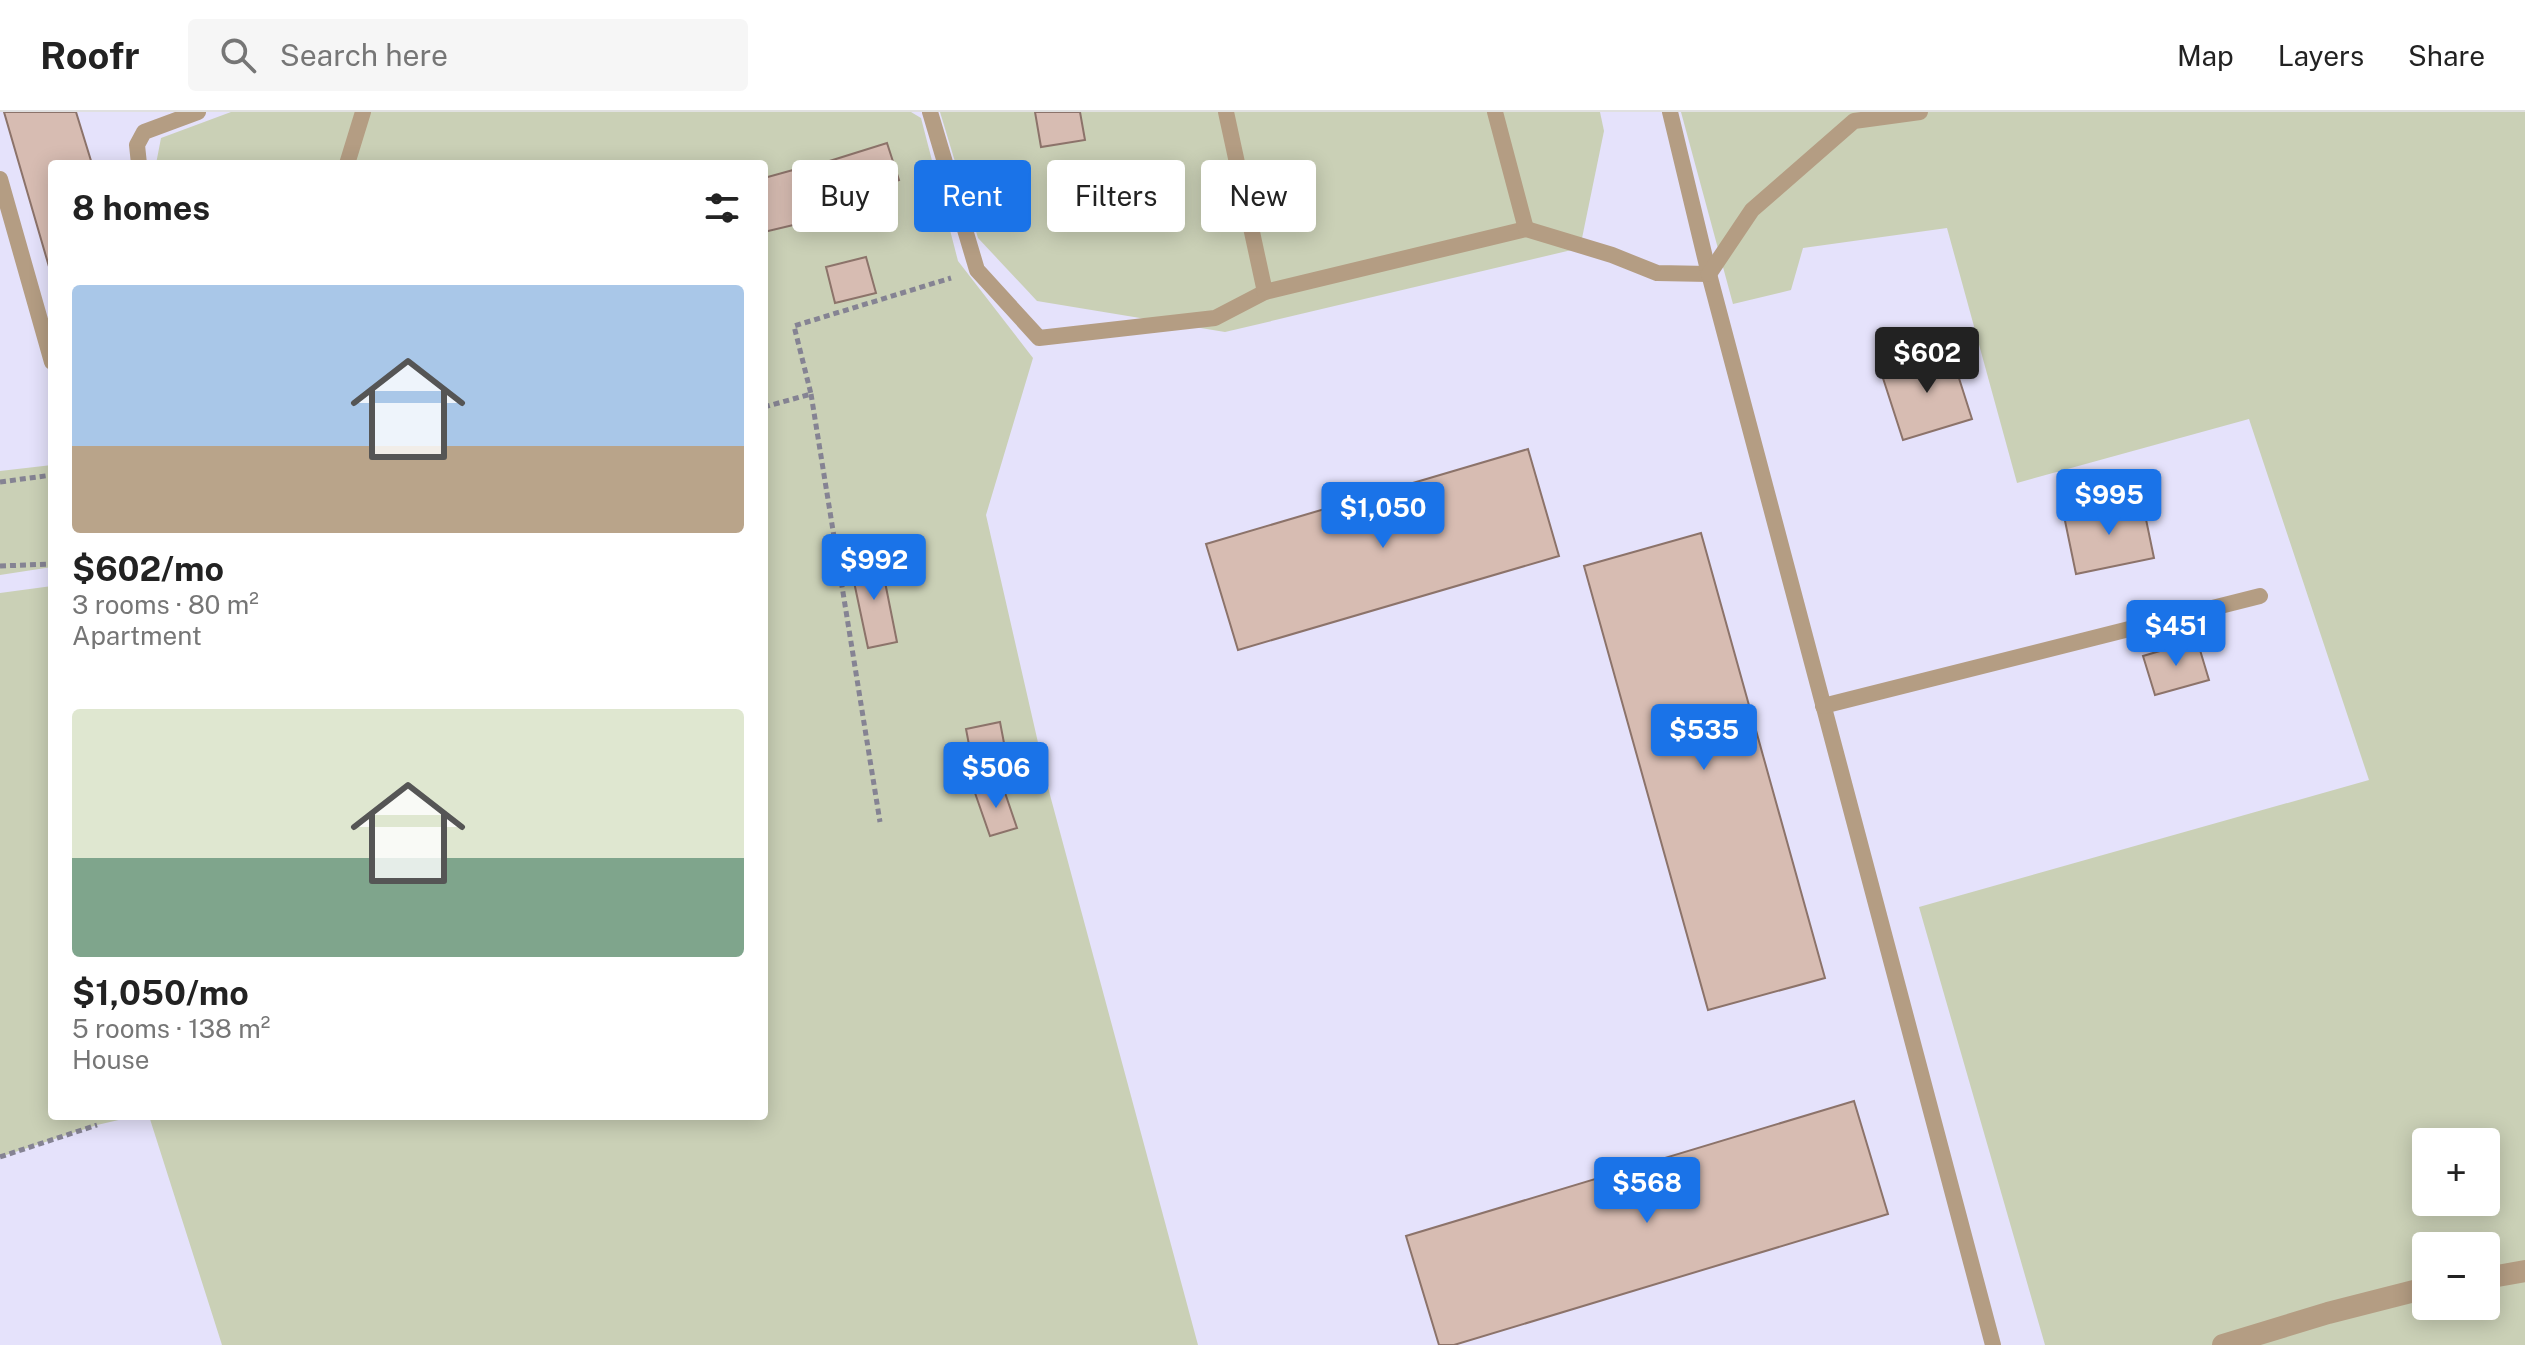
<!DOCTYPE html>
<meta charset="utf-8">
<style>
:root{--surface:#fff;--page:#f6f6f6;--text:#222;--muted:#767676;--line:#e0e0e0;--accent:#1a73e8}
body{margin:0;font-family:"Public Sans",sans-serif;background:var(--page);color:var(--text);height:100vh;display:flex;flex-direction:column;font-size:30px;white-space:nowrap}
*{box-sizing:border-box;margin:0}
p{font-size:26px;color:var(--muted)}
.icon{flex:none;width:44px;height:44px;fill:none;stroke:currentColor;stroke-width:2;stroke-linecap:round;stroke-linejoin:round}
.map{position:relative;flex:1;overflow:hidden}
.details{position:absolute;left:48px;top:48px;width:720px;height:960px;display:flex;flex-direction:column;background:var(--surface);border-radius:8px;box-shadow:0 4px 20px #0003}
.details>*{flex:none}
.hud{position:absolute;left:792px;top:48px;width:760px;height:72px;display:flex;gap:16px}
.tools{position:absolute;left:2412px;top:1016px;display:grid;gap:16px}
.tools a{display:grid;place-items:center;width:88px;height:88px;border-radius:8px;background:var(--surface);box-shadow:0 4px 20px #0003;font-size:40px}
.price{position:absolute;translate:-50% -68px;padding:0 18px;border-radius:8px;background:var(--accent);color:#fff;font-size:26px;line-height:52px;filter:drop-shadow(0 2px 4px #0008)}
.price::after{content:'';position:absolute;left:50%;top:48px;width:24px;height:18px;margin-left:-12px;background:inherit;clip-path:polygon(0 0,100% 0,50% 100%)}
.price.current{background:#222;color:#fff}
ul{padding:0;list-style:none}
li{display:grid;align-content:center;gap:16px;height:424px;padding:0 24px}
li span{display:grid;place-items:center;height:248px;border-radius:8px;color:#555}
li>.icon{margin-inline-start:auto}
span .icon{width:144px;height:144px;fill:#fffc;stroke-width:1}
li b{font-size:34px}
h2{display:flex;justify-content:space-between;align-items:center;height:96px;padding:0 24px;font-size:34px}
.tag{padding:0 28px;border-radius:8px;background:var(--surface);box-shadow:0 4px 20px #0003;font-size:28px;line-height:72px}
.tag.current{background:var(--accent);color:#fff}
header{display:flex;align-items:center;gap:48px;box-sizing:border-box;height:112px;padding:0 40px;background:var(--surface);border-bottom:2px solid var(--line)}
header strong{font-size:38px}
nav{display:flex;gap:44px;margin-inline-start:auto;font-size:28px}
.search{width:560px;height:72px;background:var(--page);display:flex;align-items:center;gap:20px;box-sizing:border-box;padding:0 28px;border-radius:8px;color:var(--muted);font-size:30px}
.map>svg:first-child{display:block}
.green{fill:#cad0b6;fill-rule:evenodd}
.building{fill:#d7bcb2;stroke:#8c736a;stroke-width:2}
.lines{fill:none;stroke-linecap:round;stroke-linejoin:round}
.path{stroke:#858393;stroke-width:5;stroke-dasharray:6 4;stroke-linecap:butt}
.service{stroke:#b49d83;stroke-width:16}
.minor{stroke:#b49d83;stroke-width:22}
</style>
<header>
<strong>Roofr</strong>
<div class="search"><svg class="icon" aria-label="search" viewBox="0 0 24 24"><circle cx="10" cy="10" r="6"/><path d="M15 15l6 6"/></svg>Search here</div>
<nav><a>Map</a><a>Layers</a><a>Share</a></nav>
</header>
<div class="map">
<svg width="2525" height="1233" viewBox="0 0 2525 1233">
<rect width="100%" height="100%" fill="#e5e2fb"/>
<g class="green">
<polygon points="231,0 911,0 921,6 958,149 1033,246 986,403 1050,683 1198,1233 222,1233 149,1004 764,1004 764,52 156,52 161,26"/>
<polygon points="940,0 1600,0 1604,19 1580,136 1225,220 1037,189 978,126"/>
<path d="M1681 0H2525V1233H2045L1919 795 2369 668 2249 307 2017 371 1947 116 1803 136 1791 178 1733 192ZM2426 1030H2486V1090H2426ZM2426 1134H2486V1194H2426Z"/>
<polygon points="52,353 52,455 0,463 0,359"/>
<polygon points="52,474 52,1004 136,1004 97,1013 0,1045 0,481"/>
</g>
<g class="building">
<polygon points="4,0 76,0 92,52 52,52 52,165"/>
<polygon points="1035,0 1080,0 1085,28 1041,35"/>
<polygon points="887,31 899,68 832,89 820,52"/>
<polygon points="793,58 806,110 764,120 764,66"/>
<polygon points="866,145 876,181 835,191 826,155"/>
<polygon points="1950,238 1972,307 1903,328 1881,260"/>
<polygon points="1528,337 1559,444 1238,538 1206,432"/>
<polygon points="2142,388 2154,446 2076,462 2064,404"/>
<polygon points="1701,421 1825,866 1708,898 1584,454"/>
<polygon points="880,445 897,530 868,536 850,451"/>
<polygon points="2197,528 2209,568 2155,583 2143,544"/>
<polygon points="1000,610 1008,652 974,659 966,617"/>
<polygon points="1002,672 1017,716 990,724 975,681"/>
<polygon points="1854,989 1888,1102 1454,1233 1439,1233 1406,1124"/>
</g>
<g class="lines">
<g class="path">
<polyline points="811,282 880,710"/>
<polyline points="764,295 811,282 794,214 951,166"/>
<polyline points="0,370 52,363"/>
<polyline points="0,454 52,452"/>
<polyline points="0,1045 97,1013"/>
</g>
<g class="service">
<polyline points="930,0 977,158 1039,226 1215,206 1265,180 1526,117 1612,143 1657,161 1709,162"/>
<polyline points="1226,0 1265,180"/>
<polyline points="1495,0 1526,117"/>
<polyline points="1670,0 1709,162 1993,1233"/>
<polyline points="139,52 137,33 144,20 198,0"/>
<polyline points="347,52 363,0"/>
<polyline points="0,67 52,250"/>
<polyline points="1709,162 1752,98 1854,9 1920,0"/>
<polyline points="1823,594 2260,484"/>
</g>
<g class="minor">
<polyline points="2486,1166 2525,1159"/>
<polyline points="2223,1233 2328,1201 2426,1176"/>
</g>
</g>
</svg>
<div class="tools">
<a>+</a>
<a>−</a>
</div>
<b class="price current" style="left:1927px;top:283px">$602</b>
<b class="price" style="left:2109px;top:425px">$995</b>
<b class="price" style="left:1383px;top:438px">$1,050</b>
<b class="price" style="left:874px;top:490px">$992</b>
<b class="price" style="left:2176px;top:556px">$451</b>
<b class="price" style="left:1704px;top:660px">$535</b>
<b class="price" style="left:996px;top:698px">$506</b>
<b class="price" style="left:1647px;top:1113px">$568</b>
<div class="hud">
<a class="tag">Buy</a>
<a class="tag current">Rent</a>
<a class="tag">Filters</a>
<a class="tag">New</a>
</div>
<section class="details">
<h2>8 homes<svg class="icon" aria-label="filters" viewBox="0 0 24 24"><path d="M4 7h16M4 17h16"/><circle cx="9" cy="7" r="2"/><circle cx="15" cy="17" r="2"/></svg></h2>
<ul>
<li><span style="background:linear-gradient(#a9c7e8 65%,#b9a48a 0)"><svg class="icon" aria-label="home" viewBox="0 0 24 24"><path d="M3 11l9-7 9 7M6 9v11h12V9"/></svg></span><div><b>$602/mo</b><p>3 rooms · 80 m²</p><p>Apartment</p></div></li>
<li><span style="background:linear-gradient(#dfe7d0 60%,#7fa58c 0)"><svg class="icon" aria-label="home" viewBox="0 0 24 24"><path d="M3 11l9-7 9 7M6 9v11h12V9"/></svg></span><div><b>$1,050/mo</b><p>5 rooms · 138 m²</p><p>House</p></div></li>
</ul>
</section>
</div>
